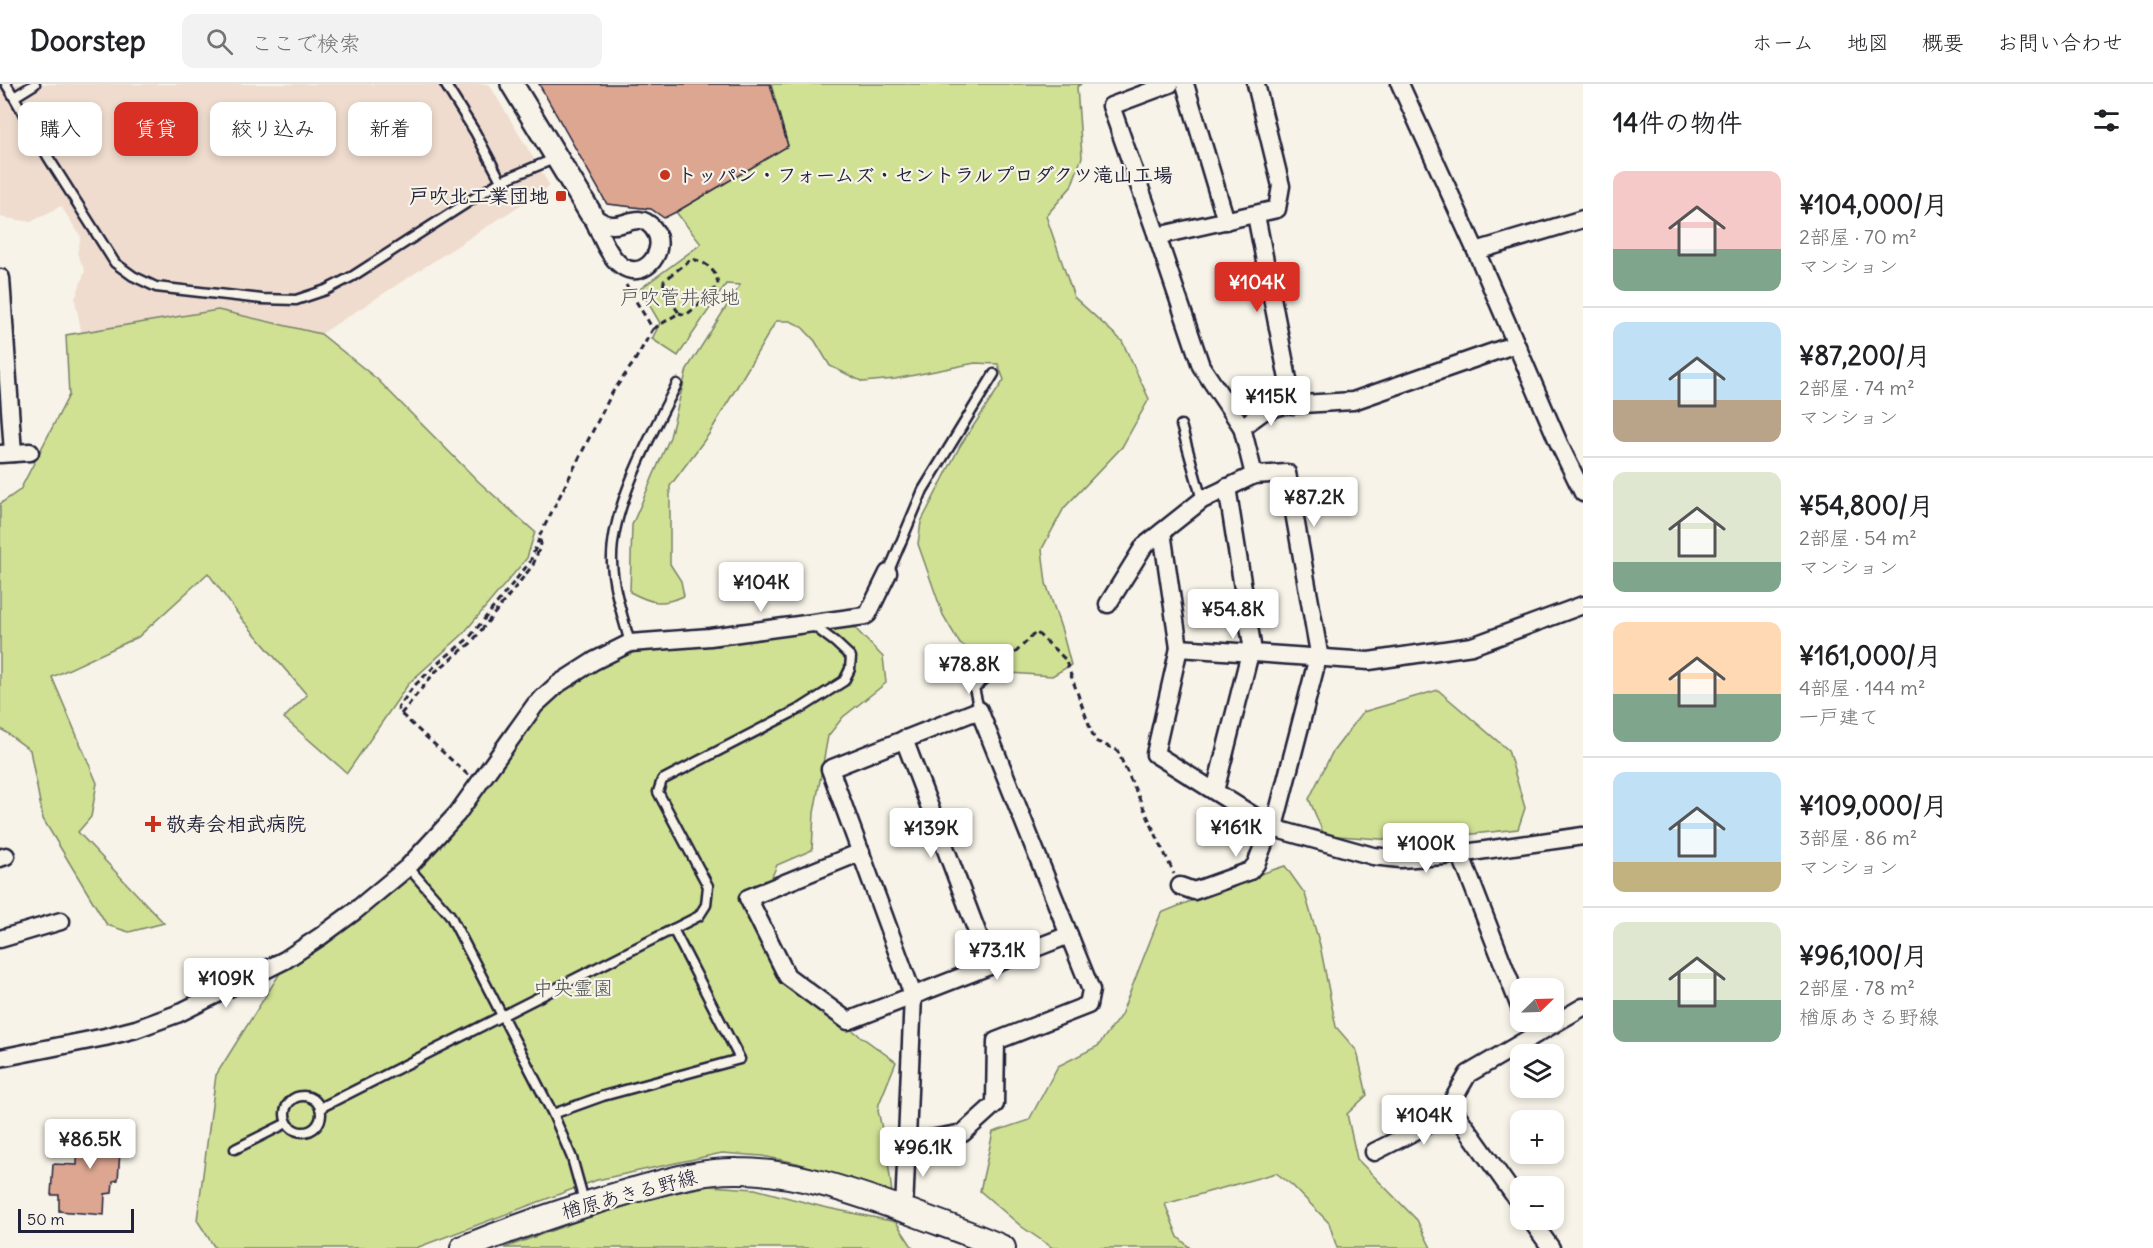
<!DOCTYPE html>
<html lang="ja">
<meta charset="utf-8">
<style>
:root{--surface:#fff;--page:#f2f2f2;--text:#202124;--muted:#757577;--line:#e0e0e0;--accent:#d93025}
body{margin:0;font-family:Delius,"Klee One",sans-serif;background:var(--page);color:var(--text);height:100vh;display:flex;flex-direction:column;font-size:22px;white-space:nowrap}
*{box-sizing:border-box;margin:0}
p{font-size:20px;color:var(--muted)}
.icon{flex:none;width:33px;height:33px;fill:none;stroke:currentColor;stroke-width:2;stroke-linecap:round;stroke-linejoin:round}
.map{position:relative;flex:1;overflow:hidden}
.panel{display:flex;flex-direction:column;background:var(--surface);width:570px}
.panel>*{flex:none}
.banner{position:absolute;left:18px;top:18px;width:570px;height:54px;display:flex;gap:12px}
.needle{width:39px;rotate:67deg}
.fabs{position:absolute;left:1510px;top:894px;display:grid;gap:12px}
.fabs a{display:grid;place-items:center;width:54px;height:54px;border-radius:12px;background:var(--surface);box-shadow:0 3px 9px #0003;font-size:30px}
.scale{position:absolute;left:18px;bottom:15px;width:116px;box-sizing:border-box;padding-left:6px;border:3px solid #22223b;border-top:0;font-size:16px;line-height:21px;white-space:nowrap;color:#22223b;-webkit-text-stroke:4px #f7f3e8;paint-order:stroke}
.price{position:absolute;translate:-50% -51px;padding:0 14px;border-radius:6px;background:#fff;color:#222;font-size:20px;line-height:39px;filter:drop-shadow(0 2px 3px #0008)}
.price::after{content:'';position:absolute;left:50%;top:36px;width:18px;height:14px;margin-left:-9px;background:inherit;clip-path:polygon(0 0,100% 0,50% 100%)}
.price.selected{background:var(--accent);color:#fff}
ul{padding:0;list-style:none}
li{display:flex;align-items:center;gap:18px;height:150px;padding:0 30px}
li+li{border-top:2px solid var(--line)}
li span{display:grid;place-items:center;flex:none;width:168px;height:120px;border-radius:12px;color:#555}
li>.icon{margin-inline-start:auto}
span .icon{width:72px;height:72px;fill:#fffc;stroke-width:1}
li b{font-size:26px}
h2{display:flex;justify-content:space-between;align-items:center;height:72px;padding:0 30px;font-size:26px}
.pill{padding:0 21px;border-radius:12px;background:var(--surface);box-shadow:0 3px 9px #0003;font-size:21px;line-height:54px}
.pill.selected{background:var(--accent);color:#fff}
header{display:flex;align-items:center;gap:36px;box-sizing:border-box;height:84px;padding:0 30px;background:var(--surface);border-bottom:2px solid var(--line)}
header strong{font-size:28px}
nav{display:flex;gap:33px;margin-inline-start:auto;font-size:21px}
.search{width:420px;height:54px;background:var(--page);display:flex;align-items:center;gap:15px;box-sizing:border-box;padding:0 21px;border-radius:12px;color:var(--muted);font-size:22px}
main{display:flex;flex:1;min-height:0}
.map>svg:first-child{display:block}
.built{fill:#efdcce}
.green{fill:#d0e194;stroke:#798268;stroke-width:1.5}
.building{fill:#dca691;stroke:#22223b;stroke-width:1.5}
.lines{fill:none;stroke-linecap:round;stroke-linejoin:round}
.service-casing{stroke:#22223b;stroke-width:13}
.minor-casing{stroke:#22223b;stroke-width:21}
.tertiary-casing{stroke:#22223b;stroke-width:26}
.secondary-casing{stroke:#22223b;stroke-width:28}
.path{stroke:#22223b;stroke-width:3;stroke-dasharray:6 4.5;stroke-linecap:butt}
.service{stroke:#f7f3e8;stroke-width:8}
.minor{stroke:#f7f3e8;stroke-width:16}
.tertiary{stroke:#f7f3e8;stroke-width:21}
.secondary{stroke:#f7f3e8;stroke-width:24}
.poi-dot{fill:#c8321e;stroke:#f7f3e8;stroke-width:2}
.labels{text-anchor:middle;stroke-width:4.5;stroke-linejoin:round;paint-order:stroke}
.poi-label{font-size:20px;font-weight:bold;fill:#22223b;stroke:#f7f3e8;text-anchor:start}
.park-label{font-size:20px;fill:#4e5251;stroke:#f7f3e8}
.street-label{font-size:20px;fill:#22223b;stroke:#f7f3e8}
</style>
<header>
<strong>Doorstep</strong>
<div class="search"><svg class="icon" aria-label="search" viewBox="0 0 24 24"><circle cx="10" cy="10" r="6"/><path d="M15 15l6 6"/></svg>ここで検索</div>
<nav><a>ホーム</a><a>地図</a><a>概要</a><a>お問い合わせ</a></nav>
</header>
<main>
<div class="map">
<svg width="1583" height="1164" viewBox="0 0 1583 1164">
<rect width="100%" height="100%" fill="#f7f3e8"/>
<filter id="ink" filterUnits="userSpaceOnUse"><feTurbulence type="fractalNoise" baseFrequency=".0167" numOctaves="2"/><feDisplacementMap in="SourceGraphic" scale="12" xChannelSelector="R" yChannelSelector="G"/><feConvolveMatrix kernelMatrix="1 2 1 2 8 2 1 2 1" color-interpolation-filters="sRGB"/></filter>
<g filter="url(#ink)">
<polygon class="built" points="0,0 489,0 550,102 321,250 218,226 83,257 75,215 85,187 77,169 81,153 61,122 31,138 0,133"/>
<g class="green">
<path d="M771 0H1081L1077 3 1082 73 1071 103 1046 132 1074 213 1122 257 1149 315 1122 363 1064 424 1042 465 1046 499 1062 547 1071 581 1052 592 1010 589 960 560 943 531 918 460 921 438 960 362 1004 296 998 280 975 279 895 295 863 298 830 282 815 257 801 242 790 237H776L709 350 670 402V480L681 497 684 512C661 522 651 519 630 508L632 441 670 353 687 285 740 201 726 200 678 272 652 255 660 239 640 205 701 160 676 128 788 62Z"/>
<polygon points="218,226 321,250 377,295 479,398 535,448 527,474 462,551 409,599 347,689 284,634 307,611 241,534 208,489 138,553 52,593 97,699 91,733 78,748 164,839 129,848 107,841 43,735 30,666 0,644 0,420 20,406 69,311 66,251"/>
<polygon points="850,539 883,573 886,599 843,633 828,652 814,729 812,766 777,781 767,804 744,811 782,895 896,978 879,1020 878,1027 886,1062 892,1109 797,1079 762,1072 722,1069 597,1096 416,1164 215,1164 197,1136 216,991 280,889 327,860 408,796 425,780 442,761 504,678 538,627 564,604 592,587 628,570 648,565 718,562"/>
<polygon points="1438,606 1508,666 1525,724 1518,745 1409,757 1324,751 1309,715 1332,669 1363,628"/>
<polygon points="1285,782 1305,810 1320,861 1336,943 1357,967 1367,1011 1347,1030 1357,1075 1417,1136 1431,1164 1337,1164 1329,1139 1292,1101 1276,1089 1165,1120 1178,1153 1190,1164 1053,1164 1022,1143 980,1107 993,1048 1029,1036 1058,982 1098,962 1121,931 1161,829 1242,796"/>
<polygon points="709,1102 755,1105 823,1123 896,1138 913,1164 504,1164 592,1132 656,1113"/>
</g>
<g class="building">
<polygon points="539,0 770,0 788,62 676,128 664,134 651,125 607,120"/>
<polygon points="85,1038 122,1040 118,1096 113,1097 112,1109 105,1110 104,1131 59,1127 59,1111 51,1111 53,1080 77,1081 78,1046 86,1047"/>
</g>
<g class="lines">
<g class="service-casing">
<g id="service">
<polyline points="6,0 14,13"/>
<polyline points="35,0 14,13 48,73 115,179 133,192 156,203 262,215 296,216 326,206 353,192 501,97 475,48 445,0"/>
<polyline points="501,97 556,74"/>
<polyline points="1181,341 1202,416"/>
<polyline points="888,489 923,406 994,290"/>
<path d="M630 559C623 533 613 505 612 478 610 425 653 347 677 300"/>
<polyline points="979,626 974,604 1007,577"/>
<polyline points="408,783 450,831 553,1030 572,1074 584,1117"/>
<circle cx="303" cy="1030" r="18"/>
<polyline points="320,1024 699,832 706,821 708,802 658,708 662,696 803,623 844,597 850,585 851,573 835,558 811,540"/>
<polyline points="553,1030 603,1012 740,975 673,845"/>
<polyline points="235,1065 287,1039"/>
</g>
</g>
<g class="minor-casing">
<g id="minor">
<polyline points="1185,0 1226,137"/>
<polyline points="1400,0 1476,167 1560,362 1583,409"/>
<path d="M591 130C619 158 634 121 653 144 670 164 645 198 622 182 607 172 599 146 591 130Z"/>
<polyline points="1256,131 1293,321"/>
<polyline points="1157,152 1111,22 1170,0"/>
<polyline points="1476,167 1583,135"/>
<polyline points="1,194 13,369"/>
<polyline points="1242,343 1264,327 1285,321 1353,317 1516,260"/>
<polyline points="0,370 30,368"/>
<polyline points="1162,448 1179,564"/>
<polyline points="1108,520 1144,462 1202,416 1254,391"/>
<polyline points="1583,521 1472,562 1369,577 1179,564 1155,670 1273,744 1373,772 1400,775 1444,772 1583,752"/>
<polyline points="904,655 990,882"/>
<polyline points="1215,707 1252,561 1227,403"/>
<polyline points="861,768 748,814 787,892 848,937 1069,851"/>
<polyline points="1460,769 1521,926"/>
<polyline points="0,774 6,772"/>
<polyline points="1180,802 1194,807 1250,787 1256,780 1268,749 1275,739 1319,569 1287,389 1254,391 1242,343 1201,282 1157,152 1277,125 1281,102 1256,0"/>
<polyline points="0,855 61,837"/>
<polyline points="0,974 105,953 136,945 177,930 285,876 321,852 355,827 408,783 457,730 535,621 558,600 594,577 630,559 710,553 865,532 868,530 888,489"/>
<polyline points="1450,1021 1521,1121"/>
<polyline points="1374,1068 1431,1039 1450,1021 1468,990 1583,923"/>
<polyline points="904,1127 913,911 830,685 979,626 1091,906 1088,921 996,957 995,1020 963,1049 908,1059"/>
<polyline points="1531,1136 1551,1164"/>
</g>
</g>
<g class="tertiary-casing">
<polyline id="tertiary" points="512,0 591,130"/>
</g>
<g class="secondary-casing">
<path id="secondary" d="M463 1164C517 1142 572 1124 627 1108 664 1098 700 1086 738 1087 796 1087 856 1109 910 1128 941 1140 973 1150 1003 1164"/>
</g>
<g class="path">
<path d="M653 245 679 229 663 206 664 197 691 175C705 177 717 186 718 201L707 214 686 231 679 229"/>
<polyline points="1015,569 1036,548 1065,575 1095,657 1117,666 1174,790"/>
<polyline points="401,630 435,588 471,559 533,481 541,460 539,453 612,309 634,278 653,245 626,201"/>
<polyline points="468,691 401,630 398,624 413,603 437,580 469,554 530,478 539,455"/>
</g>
<use href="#service" class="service"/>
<use href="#minor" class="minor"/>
<use href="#tertiary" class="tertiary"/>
<use href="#secondary" class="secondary"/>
</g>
</g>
<g class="poi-dot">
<circle cx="665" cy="91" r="6"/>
<rect x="555" y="106" width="12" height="12" rx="3"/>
<path d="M150 731h6v6h6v6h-6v6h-6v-6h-6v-6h6z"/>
</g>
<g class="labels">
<g class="poi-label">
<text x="677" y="98">トッパン・フォームズ・セントラルプロダクツ滝山工場</text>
<text x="549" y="119" text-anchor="end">戸吹北工業団地</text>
<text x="166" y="747">敬寿会相武病院</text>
</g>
<g class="park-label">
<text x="680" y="220">戸吹菅井緑地</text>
<text x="573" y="911">中央霊園</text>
</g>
<g class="street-label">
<text transform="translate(629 1110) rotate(-15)" y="7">楢原あきる野線</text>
</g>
</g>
</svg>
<div class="fabs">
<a><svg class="needle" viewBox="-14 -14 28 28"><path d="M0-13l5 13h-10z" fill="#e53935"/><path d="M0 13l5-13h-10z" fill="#757577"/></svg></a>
<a><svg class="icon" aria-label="layers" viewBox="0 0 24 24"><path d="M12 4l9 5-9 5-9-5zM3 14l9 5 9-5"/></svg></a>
<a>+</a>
<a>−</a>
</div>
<div class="scale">50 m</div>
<b class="price selected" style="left:1257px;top:229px">¥104K</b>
<b class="price" style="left:1271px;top:343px">¥115K</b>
<b class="price" style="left:1314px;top:444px">¥87.2K</b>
<b class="price" style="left:761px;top:529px">¥104K</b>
<b class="price" style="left:1233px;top:556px">¥54.8K</b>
<b class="price" style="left:969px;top:611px">¥78.8K</b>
<b class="price" style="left:1236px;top:774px">¥161K</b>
<b class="price" style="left:931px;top:775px">¥139K</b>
<b class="price" style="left:1426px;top:790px">¥100K</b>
<b class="price" style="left:997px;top:897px">¥73.1K</b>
<b class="price" style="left:226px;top:925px">¥109K</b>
<b class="price" style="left:1424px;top:1062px">¥104K</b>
<b class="price" style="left:90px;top:1086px">¥86.5K</b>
<b class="price" style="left:923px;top:1094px">¥96.1K</b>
<div class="banner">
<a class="pill">購入</a>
<a class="pill selected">賃貸</a>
<a class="pill">絞り込み</a>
<a class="pill">新着</a>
</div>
</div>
<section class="panel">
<h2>14件の物件<svg class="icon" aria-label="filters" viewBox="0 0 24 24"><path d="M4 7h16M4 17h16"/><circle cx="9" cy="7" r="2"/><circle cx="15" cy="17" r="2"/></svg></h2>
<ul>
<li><span style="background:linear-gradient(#f6c9c9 65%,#7fa58c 0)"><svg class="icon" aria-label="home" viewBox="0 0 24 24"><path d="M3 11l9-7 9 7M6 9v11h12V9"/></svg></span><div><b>¥104,000/月</b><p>2部屋 · 70 m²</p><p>マンション</p></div></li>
<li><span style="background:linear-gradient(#bfe0f5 65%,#b9a48a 0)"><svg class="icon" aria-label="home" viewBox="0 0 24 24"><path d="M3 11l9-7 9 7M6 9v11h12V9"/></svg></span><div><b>¥87,200/月</b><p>2部屋 · 74 m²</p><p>マンション</p></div></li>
<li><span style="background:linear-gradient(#dfe7d0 75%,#7fa58c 0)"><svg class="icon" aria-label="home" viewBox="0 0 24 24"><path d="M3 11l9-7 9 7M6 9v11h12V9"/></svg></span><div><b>¥54,800/月</b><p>2部屋 · 54 m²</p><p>マンション</p></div></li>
<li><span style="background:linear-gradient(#ffd9b3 60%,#7fa58c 0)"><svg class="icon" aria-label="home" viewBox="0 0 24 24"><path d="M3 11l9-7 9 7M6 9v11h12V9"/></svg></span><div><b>¥161,000/月</b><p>4部屋 · 144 m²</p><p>一戸建て</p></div></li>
<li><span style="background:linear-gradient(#bfe0f5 75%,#c2b280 0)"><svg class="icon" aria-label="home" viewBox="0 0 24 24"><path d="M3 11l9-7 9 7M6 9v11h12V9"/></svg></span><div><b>¥109,000/月</b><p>3部屋 · 86 m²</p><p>マンション</p></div></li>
<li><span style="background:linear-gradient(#dfe7d0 65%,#7fa58c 0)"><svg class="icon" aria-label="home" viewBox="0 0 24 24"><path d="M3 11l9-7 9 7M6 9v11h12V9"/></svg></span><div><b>¥96,100/月</b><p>2部屋 · 78 m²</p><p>楢原あきる野線</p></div></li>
</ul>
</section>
</main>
